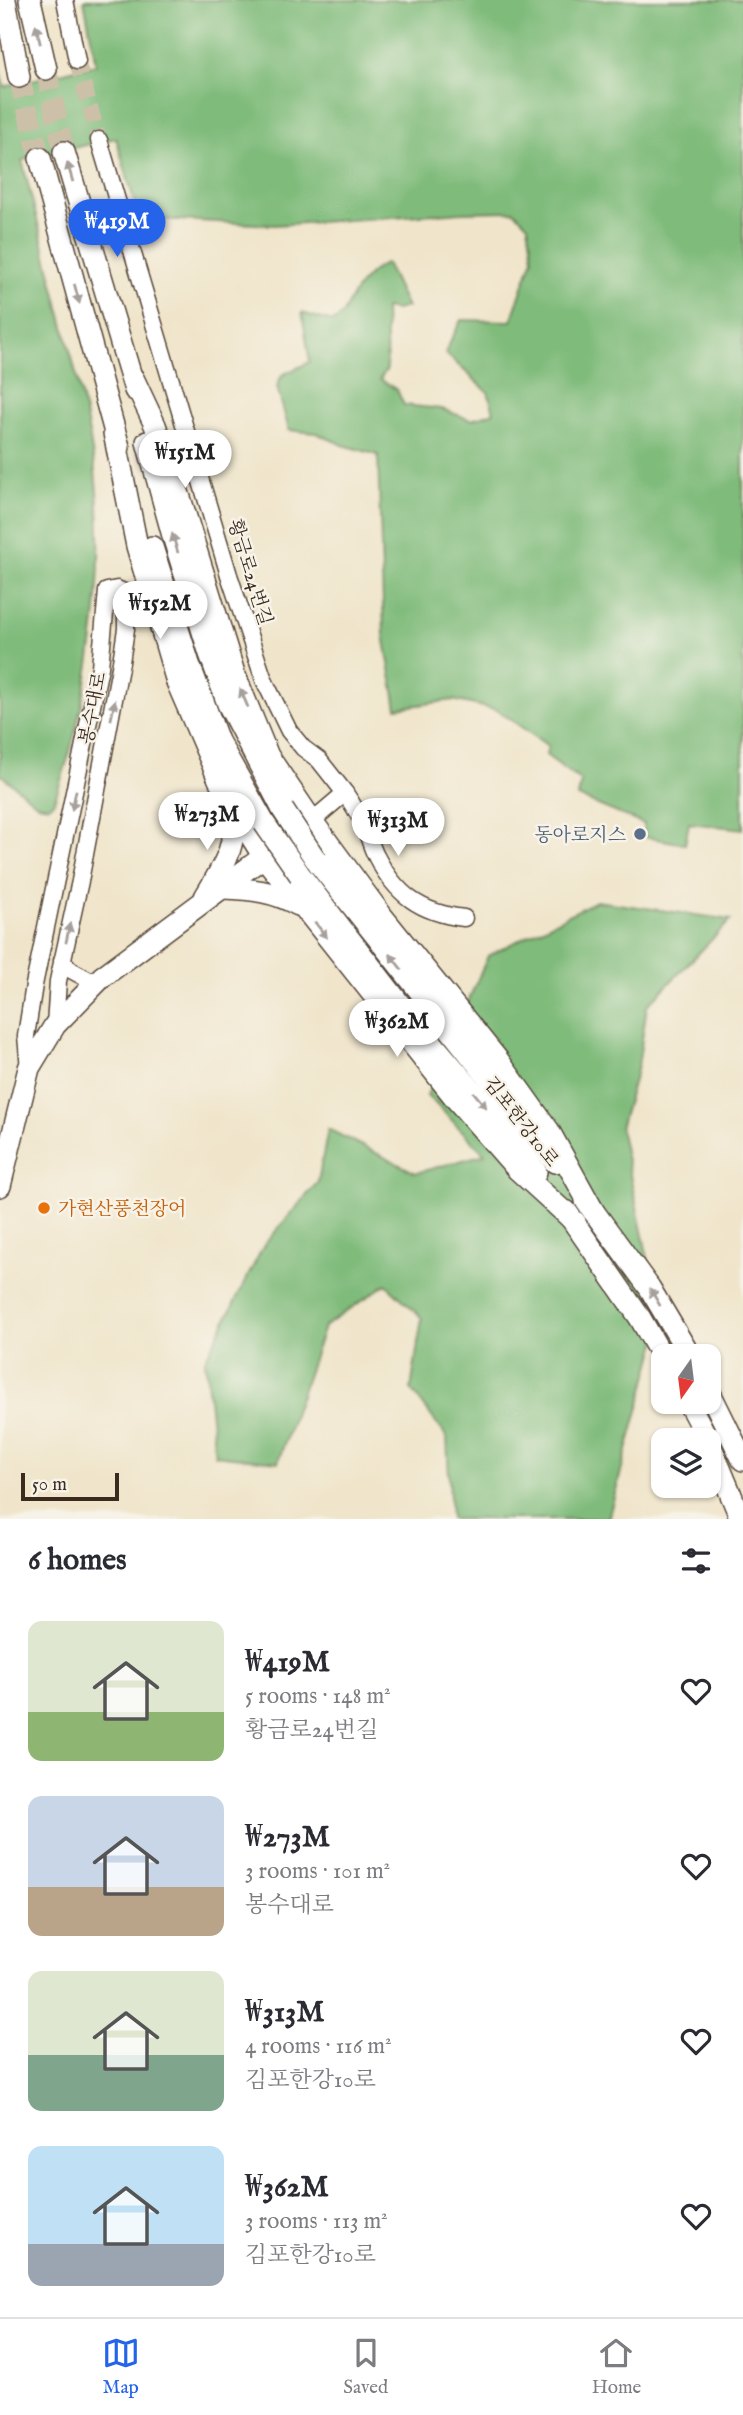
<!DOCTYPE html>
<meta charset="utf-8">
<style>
:root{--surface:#fff;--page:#f7f7f7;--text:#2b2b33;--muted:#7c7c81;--line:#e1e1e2;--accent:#2563eb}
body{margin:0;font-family:"IM FELL English","Noto Serif KR",serif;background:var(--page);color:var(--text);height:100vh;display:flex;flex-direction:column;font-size:26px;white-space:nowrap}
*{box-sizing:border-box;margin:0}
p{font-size:23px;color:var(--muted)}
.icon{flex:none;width:38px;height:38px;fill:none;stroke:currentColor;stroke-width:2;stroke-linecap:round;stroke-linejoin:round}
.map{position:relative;height:1519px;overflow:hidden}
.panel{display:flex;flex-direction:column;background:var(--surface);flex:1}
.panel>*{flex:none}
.needle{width:46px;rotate:194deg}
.controls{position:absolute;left:651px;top:1344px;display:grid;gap:14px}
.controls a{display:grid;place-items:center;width:70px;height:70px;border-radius:14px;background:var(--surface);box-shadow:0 2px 5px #0004;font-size:35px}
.scale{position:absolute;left:21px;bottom:18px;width:98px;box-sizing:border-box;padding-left:7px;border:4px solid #3b2a1e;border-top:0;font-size:19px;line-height:24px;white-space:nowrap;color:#3b2a1e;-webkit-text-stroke:5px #f7f3e8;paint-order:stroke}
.price{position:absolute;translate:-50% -60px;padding:0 16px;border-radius:24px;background:#fff;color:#222;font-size:23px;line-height:46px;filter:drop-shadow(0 2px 4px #0008)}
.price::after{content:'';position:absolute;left:50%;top:42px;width:21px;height:16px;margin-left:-10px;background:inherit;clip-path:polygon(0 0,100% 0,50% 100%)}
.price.active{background:var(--accent);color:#fff}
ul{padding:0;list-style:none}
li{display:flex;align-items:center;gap:21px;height:175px;padding:0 28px}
li span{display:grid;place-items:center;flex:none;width:196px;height:140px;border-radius:14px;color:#555}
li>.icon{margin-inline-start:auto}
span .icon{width:84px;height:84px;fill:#fffc;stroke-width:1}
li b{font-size:30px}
h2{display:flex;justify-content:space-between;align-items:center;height:84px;padding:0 28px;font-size:30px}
.dock{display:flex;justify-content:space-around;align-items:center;height:98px;border-top:2px solid var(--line);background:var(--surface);font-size:19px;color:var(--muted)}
.dock a{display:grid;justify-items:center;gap:4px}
.dock .active{color:var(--accent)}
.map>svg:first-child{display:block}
.forest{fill:#7fbb7a;stroke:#5d724c;stroke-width:2}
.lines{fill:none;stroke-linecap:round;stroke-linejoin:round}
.street-tunnel{stroke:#ccc0a8;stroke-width:16;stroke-dasharray:16 8;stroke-linecap:butt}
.secondary-tunnel{stroke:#ccc0a8;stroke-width:21;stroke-dasharray:21 10;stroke-linecap:butt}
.street-casing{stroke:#564638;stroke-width:19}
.secondary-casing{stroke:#564638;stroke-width:24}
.street{stroke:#fff;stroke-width:16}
.secondary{stroke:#fff;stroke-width:21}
.secondary-bridge-casing{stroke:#564638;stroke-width:24;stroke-linecap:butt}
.secondary-bridge{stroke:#fff;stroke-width:21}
.oneway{fill:#a79f9a}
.service-dot{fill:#5c6f8a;stroke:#f7f3e8;stroke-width:2.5}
.food-dot{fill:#e8710a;stroke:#f7f3e8;stroke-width:2.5}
.labels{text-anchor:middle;stroke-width:5;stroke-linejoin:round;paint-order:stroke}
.street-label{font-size:19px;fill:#3b2a1e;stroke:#f7f3e8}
.service-label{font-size:19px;fill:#4e5e75;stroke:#f7f3e8;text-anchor:end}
.food-label{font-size:19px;fill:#c56008;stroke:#f7f3e8;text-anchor:start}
</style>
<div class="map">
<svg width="743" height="1519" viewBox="0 0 743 1519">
<rect width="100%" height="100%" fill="#f7f3e8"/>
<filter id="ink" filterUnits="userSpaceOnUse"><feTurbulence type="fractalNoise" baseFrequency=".0143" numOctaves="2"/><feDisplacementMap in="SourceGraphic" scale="14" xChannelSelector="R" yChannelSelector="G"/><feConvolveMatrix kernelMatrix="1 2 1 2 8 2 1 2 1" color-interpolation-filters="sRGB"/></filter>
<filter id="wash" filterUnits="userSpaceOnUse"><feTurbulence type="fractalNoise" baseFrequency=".00686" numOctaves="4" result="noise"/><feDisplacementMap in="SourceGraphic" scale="28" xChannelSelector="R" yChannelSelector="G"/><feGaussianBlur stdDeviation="1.57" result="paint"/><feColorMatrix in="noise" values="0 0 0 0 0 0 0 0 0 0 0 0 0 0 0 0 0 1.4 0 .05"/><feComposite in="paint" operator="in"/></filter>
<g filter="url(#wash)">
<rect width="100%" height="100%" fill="#f0e5cb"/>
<g class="forest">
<path d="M84 0H743V829L689 823 685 844 644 837V824L578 797 581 781 546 755 548 746 497 710 453 700 397 708 384 635 378 455 343 445 316 433 289 430 277 387 282 375 310 362 302 313 333 322C344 317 346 305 353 295 361 282 372 270 386 263L407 307 396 310 385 308 387 369 380 379 397 390 404 405 442 409 471 420 494 412 488 392 445 353 461 320 511 321 533 258 528 225 514 211 464 212 275 225 139 218 116 138 22 160C36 217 51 274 65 331 77 377 89 424 95 471 108 578 90 701 54 801L49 806 37 804 0 774V71L4 87 96 64Z"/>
<polygon points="596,901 731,920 647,1006 638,1066 620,1128 662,1324 608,1519 451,1519 447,1437 411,1389 422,1318 386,1284 324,1327 278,1462 215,1455 205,1360 264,1245 318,1182 328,1129 416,1173 485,1154 427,1095 488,956"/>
</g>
</g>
<g filter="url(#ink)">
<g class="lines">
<polyline class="street-tunnel" points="77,61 99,140"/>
<g class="secondary-tunnel">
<polyline points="46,69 64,152"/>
<polyline points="19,77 40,158"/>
</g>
<g class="street-casing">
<g id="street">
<polyline points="65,0 77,61"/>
<polyline points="99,140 229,575 264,680 289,731 303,748 319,760 345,793 312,821"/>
<path d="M345 793C351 802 357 811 362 821 368 832 370 845 376 856 396 895 421 913 464 918"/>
<polyline points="62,960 71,970 95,983"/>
<polyline points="29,1068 26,1036 34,985 100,667 107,591 117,589 126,593 126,629 121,662 80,881 58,981 55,1025"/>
</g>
</g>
<g class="secondary-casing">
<g id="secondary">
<polyline points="5,0 19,77"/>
<polyline points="30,0 46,69"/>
<polyline points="64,152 135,390"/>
<polyline points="40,158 119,447"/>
<polyline points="133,378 155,425 181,501 234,673 268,756 312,821 382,916 498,1060 549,1131 594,1212"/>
<polyline points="114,433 137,546 177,682 227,798 264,857 456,1099 518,1170 575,1222"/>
<polyline points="147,442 173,536 210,654 228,704 283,810"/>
<polyline points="152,547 189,664 218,741 264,823"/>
<polyline points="316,860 555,1162"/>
<polyline points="300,875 405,1011 503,1127 536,1172"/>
<path d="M223 888C251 889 274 891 298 905"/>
<path d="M205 897C222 868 241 842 230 807"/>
<polyline points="0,1186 29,1068 55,1025 102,977 274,849"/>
<polyline points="586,1201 649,1287 690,1356"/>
<polyline points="566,1211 640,1318 663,1358"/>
<polyline points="709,1391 743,1460"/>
<polyline points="688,1402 708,1440"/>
<polyline points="709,1442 741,1519"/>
</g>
</g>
<use href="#street" class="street"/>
<use href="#secondary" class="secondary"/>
<g class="secondary-bridge-casing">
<g id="secondary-bridge">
<polyline points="283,810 316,860"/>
<polyline points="264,823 300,875"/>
</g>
</g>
<use href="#secondary-bridge" class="secondary-bridge"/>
</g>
<defs><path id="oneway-solid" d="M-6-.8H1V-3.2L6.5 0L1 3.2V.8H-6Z" transform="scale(1.75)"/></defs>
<g class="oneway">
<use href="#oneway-solid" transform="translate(38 34) rotate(-103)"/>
<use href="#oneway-solid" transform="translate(70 172) rotate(-106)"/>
<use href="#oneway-solid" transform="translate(77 294) rotate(75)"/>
<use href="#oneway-solid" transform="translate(175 543) rotate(-107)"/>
<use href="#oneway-solid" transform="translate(244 698) rotate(-113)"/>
<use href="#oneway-solid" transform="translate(113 710) rotate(-78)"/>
<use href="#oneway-solid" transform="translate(74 800) rotate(102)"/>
<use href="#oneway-solid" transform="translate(321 930) rotate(52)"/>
<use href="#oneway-solid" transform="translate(68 933) rotate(-78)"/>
<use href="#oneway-solid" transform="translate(396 962) rotate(-128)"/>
<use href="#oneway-solid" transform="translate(480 1100) rotate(50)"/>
<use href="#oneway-solid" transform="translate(655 1297) rotate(-120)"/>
</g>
</g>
<circle class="service-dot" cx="640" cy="834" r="7"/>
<circle class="food-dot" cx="44" cy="1208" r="7"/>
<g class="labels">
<g class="street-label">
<text transform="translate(251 572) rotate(73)" y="7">황금로24번길</text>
<text transform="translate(92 708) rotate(-79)" y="7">봉수대로</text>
<text transform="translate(522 1121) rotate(52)" y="7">김포한강10로</text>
</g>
<g class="service-label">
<text x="626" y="841">동아로지스</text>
</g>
<g class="food-label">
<text x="58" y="1215">가현산풍천장어</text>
</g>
</g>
</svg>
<div class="controls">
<a><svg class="needle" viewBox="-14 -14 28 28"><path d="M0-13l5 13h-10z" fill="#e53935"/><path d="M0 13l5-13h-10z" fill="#7c7c81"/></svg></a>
<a><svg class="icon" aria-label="layers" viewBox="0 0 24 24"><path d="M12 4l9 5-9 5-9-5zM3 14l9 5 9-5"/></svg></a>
</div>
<div class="scale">50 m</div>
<b class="price active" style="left:117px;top:259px">₩419M</b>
<b class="price" style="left:185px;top:490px">₩151M</b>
<b class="price" style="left:160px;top:641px">₩152M</b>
<b class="price" style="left:207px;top:852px">₩273M</b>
<b class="price" style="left:398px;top:858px">₩313M</b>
<b class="price" style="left:397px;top:1059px">₩362M</b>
</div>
<section class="panel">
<h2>6 homes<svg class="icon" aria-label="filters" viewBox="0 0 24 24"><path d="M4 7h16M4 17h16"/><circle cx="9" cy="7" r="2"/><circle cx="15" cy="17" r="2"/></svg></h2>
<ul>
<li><span style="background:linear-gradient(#dfe7d0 65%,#8fb573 0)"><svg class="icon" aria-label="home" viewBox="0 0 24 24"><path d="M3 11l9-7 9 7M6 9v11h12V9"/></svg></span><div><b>₩419M</b><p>5 rooms · 148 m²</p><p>황금로24번길</p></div><svg class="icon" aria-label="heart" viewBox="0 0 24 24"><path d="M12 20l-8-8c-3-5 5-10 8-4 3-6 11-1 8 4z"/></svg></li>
<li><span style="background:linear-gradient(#c9d6e8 65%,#b9a48a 0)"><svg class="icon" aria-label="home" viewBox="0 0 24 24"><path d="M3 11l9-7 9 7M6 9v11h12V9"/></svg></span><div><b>₩273M</b><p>3 rooms · 101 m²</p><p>봉수대로</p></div><svg class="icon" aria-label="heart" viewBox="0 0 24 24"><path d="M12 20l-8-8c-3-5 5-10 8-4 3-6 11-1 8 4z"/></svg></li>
<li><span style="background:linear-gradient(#dfe7d0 60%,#7fa58c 0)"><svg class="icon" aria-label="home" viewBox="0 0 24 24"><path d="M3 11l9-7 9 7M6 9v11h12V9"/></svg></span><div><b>₩313M</b><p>4 rooms · 116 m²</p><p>김포한강10로</p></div><svg class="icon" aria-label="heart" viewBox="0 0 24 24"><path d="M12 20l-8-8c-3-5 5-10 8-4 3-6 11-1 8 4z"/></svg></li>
<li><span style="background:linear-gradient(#bfe0f5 70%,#9aa5b1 0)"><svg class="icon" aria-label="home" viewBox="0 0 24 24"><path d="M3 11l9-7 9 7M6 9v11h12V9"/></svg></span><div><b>₩362M</b><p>3 rooms · 113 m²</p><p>김포한강10로</p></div><svg class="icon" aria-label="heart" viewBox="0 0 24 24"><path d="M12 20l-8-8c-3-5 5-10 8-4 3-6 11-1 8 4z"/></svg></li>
</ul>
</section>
<nav class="dock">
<a class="active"><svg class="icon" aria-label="map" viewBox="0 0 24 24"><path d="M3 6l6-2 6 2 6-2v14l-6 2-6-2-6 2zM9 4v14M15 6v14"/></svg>Map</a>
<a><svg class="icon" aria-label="saved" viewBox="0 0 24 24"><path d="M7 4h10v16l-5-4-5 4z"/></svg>Saved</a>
<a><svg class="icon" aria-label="home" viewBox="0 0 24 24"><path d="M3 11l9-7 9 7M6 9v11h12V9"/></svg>Home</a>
</nav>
